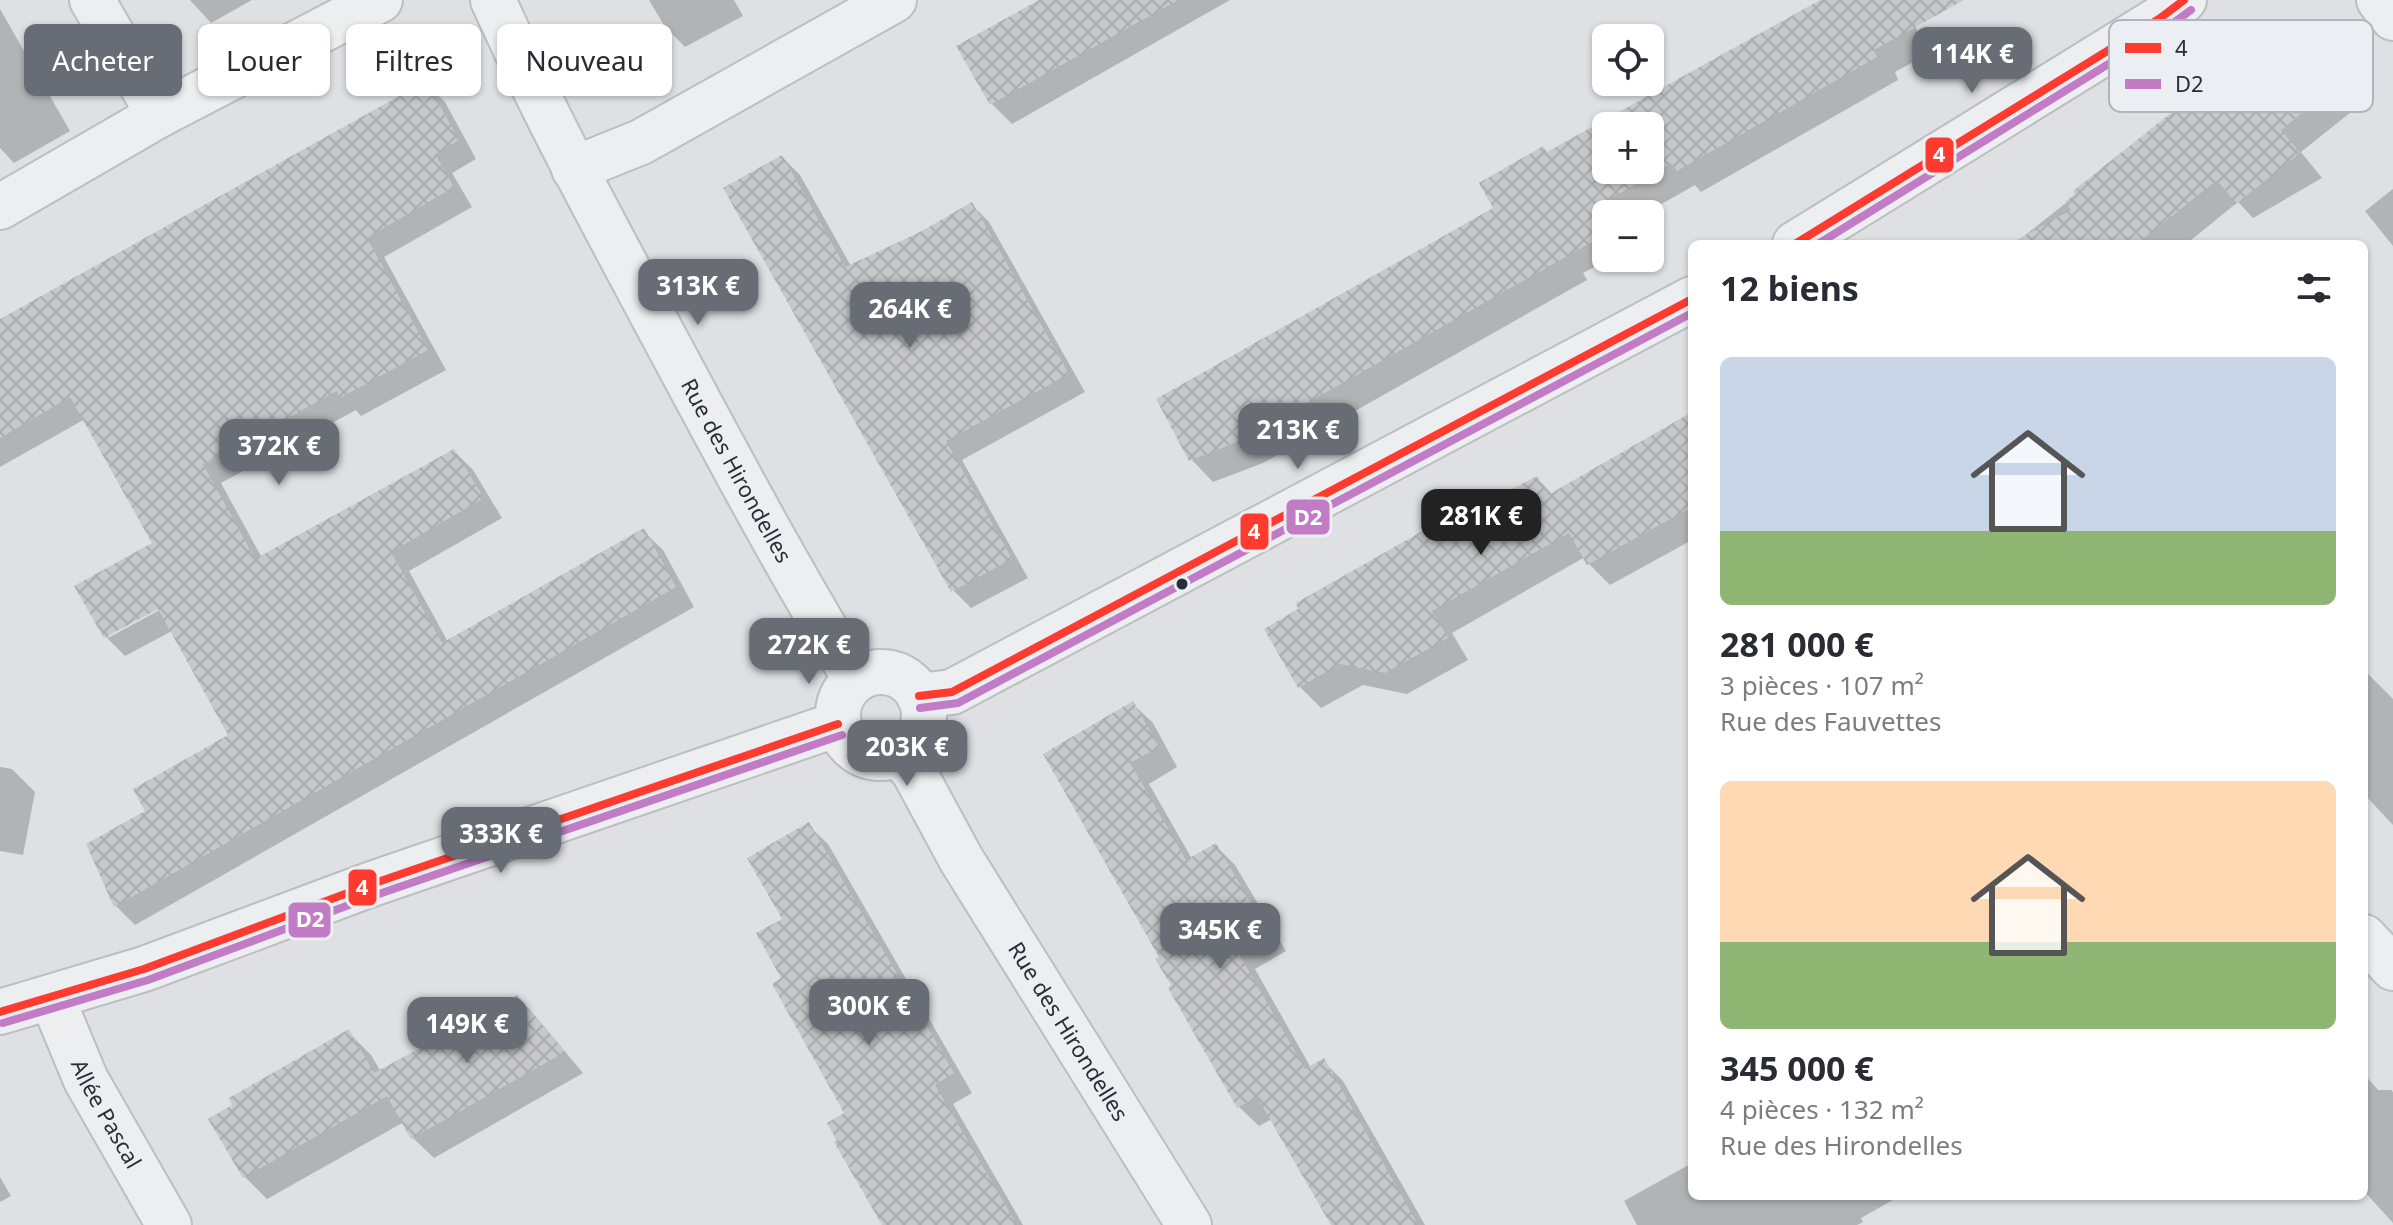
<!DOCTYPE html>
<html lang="fr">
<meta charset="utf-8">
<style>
:root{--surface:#fff;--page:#f2f2f3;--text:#2b2b33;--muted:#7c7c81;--accent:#676c75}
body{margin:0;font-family:"Noto Sans",sans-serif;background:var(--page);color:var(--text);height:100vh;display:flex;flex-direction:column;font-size:30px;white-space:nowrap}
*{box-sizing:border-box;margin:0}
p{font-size:26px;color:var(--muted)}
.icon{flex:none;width:44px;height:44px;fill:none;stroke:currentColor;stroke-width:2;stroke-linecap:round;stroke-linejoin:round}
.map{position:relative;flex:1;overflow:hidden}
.panel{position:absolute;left:1688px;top:240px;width:680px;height:960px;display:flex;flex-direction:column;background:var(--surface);border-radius:12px;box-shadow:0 2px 6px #0004}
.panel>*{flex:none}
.hud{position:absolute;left:24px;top:24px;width:760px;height:72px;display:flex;gap:16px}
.tools{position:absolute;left:1592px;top:24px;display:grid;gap:16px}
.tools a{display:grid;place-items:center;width:72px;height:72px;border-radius:12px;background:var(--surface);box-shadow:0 2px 6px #0004;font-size:40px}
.price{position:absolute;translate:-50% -68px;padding:0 18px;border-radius:16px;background:var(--accent);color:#fff;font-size:26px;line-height:52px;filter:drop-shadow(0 2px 4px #0008)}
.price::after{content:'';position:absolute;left:50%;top:48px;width:24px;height:18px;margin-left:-12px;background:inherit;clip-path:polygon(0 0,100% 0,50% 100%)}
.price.on{background:#222;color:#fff}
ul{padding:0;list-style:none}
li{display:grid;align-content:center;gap:16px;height:424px;padding:0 32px}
li span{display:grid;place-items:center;height:248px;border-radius:12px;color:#555}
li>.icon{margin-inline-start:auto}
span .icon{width:144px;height:144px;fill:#fffc;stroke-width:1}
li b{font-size:34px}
h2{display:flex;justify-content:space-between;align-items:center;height:96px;padding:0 32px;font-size:34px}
.pill{padding:0 28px;border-radius:12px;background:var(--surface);box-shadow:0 2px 6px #0004;font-size:28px;line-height:72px}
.pill.on{background:var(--accent);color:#fff}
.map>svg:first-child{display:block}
.shadow{fill:#0003;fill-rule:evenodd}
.building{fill:url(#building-cross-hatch);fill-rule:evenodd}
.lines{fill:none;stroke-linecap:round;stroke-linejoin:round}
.minor-casing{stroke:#bcbec1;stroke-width:48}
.tertiary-casing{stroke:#bcbec1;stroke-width:48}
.minor{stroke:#edeef0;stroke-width:44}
.tertiary{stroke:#edeef0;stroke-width:44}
.bus-1-casing{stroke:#ebeef3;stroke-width:14}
.bus-2-casing{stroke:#ebeef3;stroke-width:14}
.bus-1{stroke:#ff3a2e;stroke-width:8}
.bus-2{stroke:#c17cc5;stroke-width:8}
.bus-dot{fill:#272e3a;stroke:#ebeef3;stroke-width:3}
.labels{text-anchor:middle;stroke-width:6;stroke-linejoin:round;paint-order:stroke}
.street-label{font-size:22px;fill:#272e3a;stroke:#ebeef3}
.key{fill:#ebeef3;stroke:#b0b4bc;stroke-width:2}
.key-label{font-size:22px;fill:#272e3a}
.line-badge{stroke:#ebeef3;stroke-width:3}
.badge-label{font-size:22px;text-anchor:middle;font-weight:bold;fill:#fff}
</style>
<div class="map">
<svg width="2393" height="1225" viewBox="0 0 2393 1225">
<defs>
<pattern id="building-cross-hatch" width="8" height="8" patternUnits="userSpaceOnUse" patternTransform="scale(2)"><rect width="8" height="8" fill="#c6c8cb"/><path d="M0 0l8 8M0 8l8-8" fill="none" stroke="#aaacaf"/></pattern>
</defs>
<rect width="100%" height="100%" fill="#dee0e3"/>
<g class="shadow">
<polygon points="190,0 252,0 211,23"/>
<polygon points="649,0 734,0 743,16 685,47 665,27"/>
<polygon points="1043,0 1230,0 1012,124 992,104 959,47"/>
<path d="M1823 0H1900L1930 53 1895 72 1898 80 1701 192 1695 185 1644 214H1606V236L1603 237 1606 242V258H1611L1583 273 1587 280 1263 463 1213 482 1191 459 1496 209 1548 154ZM1606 126H1650V170H1606Z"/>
<polygon points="0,9 70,131 14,163 0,148"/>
<polygon points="2302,25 2324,47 2366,100 2301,152 2322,178 2253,218 2238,202 2186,244 2014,244 2264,47 2278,44"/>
<path d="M425 83 445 102 476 159 452 173 472 207 384 257 446 370 361 416 356 410 221 483 262 558 454 451 473 470 502 518 409 571 448 642 643 531 663 550 694 607 135 925 116 906 89 845 148 811 230 735 172 631 125 656 106 637 155 544 85 419 0 467V321ZM166 603 167 606 108 638V633Z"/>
<polygon points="782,157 800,175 851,266 923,233 971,204 989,222 1085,392 962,460 1028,578 971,608 953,590"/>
<polygon points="2393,189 2393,246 2365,211"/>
<polygon points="1692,416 1692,540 1610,585 1589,564 1585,557 1452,633 1468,660 1407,694 1363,685 1321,708 1300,687 1267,630 1537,478 1553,495"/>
<polygon points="2368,674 2393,699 2393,825 2364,794 2364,677"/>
<polygon points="1133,704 1153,723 1177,767 1149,784 1192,859 1215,845 1235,865 1286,951 1255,969 1311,1068 1323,1061 1343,1081 1425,1225 1333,1225 1272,1119 1259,1126 1239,1107 1174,986 1162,957 1045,754"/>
<polygon points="0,767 12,769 35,792 23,855 0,851"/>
<polygon points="808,825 828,844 972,1093 953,1104 1023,1225 884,1225 847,1114 784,979 785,920"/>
<polygon points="516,998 537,1018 583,1073 434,1158 413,1138 404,1122 267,1199 244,1176 348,1032 371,1055 381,1072"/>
<polygon points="2364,1074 2378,1090 2391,1090 2393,1092 2393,1223 2364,1191"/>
<polygon points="1692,1163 1692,1196 1900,1196 1861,1218 1863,1222 1857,1225 1637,1225 1624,1201"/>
<polygon points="0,1177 11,1196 0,1202"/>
</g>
<g class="building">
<polygon points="1039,0 1178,0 990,105 956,46"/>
<path d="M1820 0H1964L1874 50 1877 57 1677 171 1672 163 1606 201V234L1240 441 1189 461 1156 399 1493 208 1479 183 1543 146 1547 152ZM1606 126H1650V170H1606Z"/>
<polygon points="2302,23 2346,77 2281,130 2300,153 2236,204 2217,180 2137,244 2010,244 2071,210 2065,202 2075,194 2073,191 2261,41 2264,44 2273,37 2278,42"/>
<polygon points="426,81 459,140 435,154 454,187 367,238 428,350 340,398 337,391 203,464 255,559 454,449 484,498 391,552 442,643 644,528 676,587 114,907 86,844 145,811 133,789 228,735 158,609 104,638 74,586 152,543 70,397 0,438 0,319"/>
<polygon points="782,155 845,267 922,231 972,202 1069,374 946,441 1012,559 951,592 723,188"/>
<polygon points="1692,412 1692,507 1587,565 1569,533 1432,611 1448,638 1385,673 1340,664 1298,688 1264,629 1298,609 1296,603 1496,489 1501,495 1537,476 1548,495"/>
<polygon points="1133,701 1159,747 1130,763 1186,860 1216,843 1267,931 1236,949 1305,1069 1324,1058 1418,1225 1331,1225 1257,1097 1237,1108 1168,988 1171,985 1155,959 1159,957 1043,754"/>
<polygon points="809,822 954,1073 935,1085 1017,1225 882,1225 834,1142 837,1141 827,1123 844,1113 772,984 781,978 756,933 782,919 747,858"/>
<polygon points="517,995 565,1052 411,1139 374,1073"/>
<polygon points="349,1029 387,1096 243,1178 208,1119 232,1105 229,1098"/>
</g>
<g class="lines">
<g class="minor-casing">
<g id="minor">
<polyline points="92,0 159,115"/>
<polyline points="2379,0 2393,18"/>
<polyline points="574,169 641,142 894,0"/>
<polyline points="0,207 159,115 380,0"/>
<polyline points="1795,244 2159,19 2184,0"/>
<polyline points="919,696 952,692 1692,299"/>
<polyline points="2364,937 2393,968"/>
<path id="s1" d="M52 998 86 1080 169 1225"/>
<polyline points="0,1012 144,969 369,885 838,724"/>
</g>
</g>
<g class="tertiary-casing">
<g id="tertiary">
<path id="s2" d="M493 0C546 118 608 232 669 346 729 458 789 571 856 680"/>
<circle cx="881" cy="715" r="43"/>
<path id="s3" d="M900 755 914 772 961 859 1189 1225"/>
</g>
</g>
<use href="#minor" class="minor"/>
<use href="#tertiary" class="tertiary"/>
<g class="bus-1-casing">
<g id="bus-1">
<polyline points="1795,244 2159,19 2184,0"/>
<polyline points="919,696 952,692 1692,299"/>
<polyline points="0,1012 144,969 369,885 838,724"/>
</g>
</g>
<g class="bus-2-casing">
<g id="bus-2">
<polyline points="1818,244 2165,29 2191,10"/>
<polyline points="920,708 958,703 1692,313"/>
<polyline points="3,1023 148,980 373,896 842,735"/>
</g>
</g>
<use href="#bus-1" class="bus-1"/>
<use href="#bus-2" class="bus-2"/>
</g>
<circle class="bus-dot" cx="1182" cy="584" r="7"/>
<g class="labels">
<g class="street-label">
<text dy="8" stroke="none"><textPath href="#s2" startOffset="530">Rue des Hirondelles</textPath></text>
<text dy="8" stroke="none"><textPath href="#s3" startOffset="324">Rue des Hirondelles</textPath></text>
<text dy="8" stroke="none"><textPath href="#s1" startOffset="128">Allée Pascal</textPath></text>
</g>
</g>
<rect x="2109" y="20" width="264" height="92" rx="12" class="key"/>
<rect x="2125" y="43" width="36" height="10" fill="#ff3a2e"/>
<rect x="2125" y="79" width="36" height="10" fill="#c17cc5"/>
<g class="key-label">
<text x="2175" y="56">4</text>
<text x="2175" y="92">D2</text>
</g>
<g class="line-badge">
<rect x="1924" y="136" width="31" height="38" rx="8" fill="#ff3a2e"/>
<rect x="1285" y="498" width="46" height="38" rx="8" fill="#c17cc5"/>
<rect x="1239" y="512" width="31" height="39" rx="8" fill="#ff3a2e"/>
<rect x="347" y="868" width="31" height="39" rx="8" fill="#ff3a2e"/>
<rect x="287" y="901" width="45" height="38" rx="8" fill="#c17cc5"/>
</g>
<g class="badge-label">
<text x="1939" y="162">4</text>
<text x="1308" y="525">D2</text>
<text x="1254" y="539">4</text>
<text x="362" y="895">4</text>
<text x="310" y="927">D2</text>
</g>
</svg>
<div class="tools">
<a><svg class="icon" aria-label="locate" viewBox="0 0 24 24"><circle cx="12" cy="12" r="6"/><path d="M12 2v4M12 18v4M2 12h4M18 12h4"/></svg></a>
<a>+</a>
<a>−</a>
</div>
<b class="price" style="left:1972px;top:95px">114K €</b>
<b class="price" style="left:698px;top:327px">313K €</b>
<b class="price" style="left:910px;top:350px">264K €</b>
<b class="price" style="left:1298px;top:471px">213K €</b>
<b class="price" style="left:279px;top:487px">372K €</b>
<b class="price on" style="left:1481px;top:557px">281K €</b>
<b class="price" style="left:809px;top:686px">272K €</b>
<b class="price" style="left:907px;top:788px">203K €</b>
<b class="price" style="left:501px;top:875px">333K €</b>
<b class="price" style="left:1220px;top:971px">345K €</b>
<b class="price" style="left:869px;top:1047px">300K €</b>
<b class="price" style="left:467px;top:1065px">149K €</b>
<div class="hud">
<a class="pill on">Acheter</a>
<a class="pill">Louer</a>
<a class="pill">Filtres</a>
<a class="pill">Nouveau</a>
</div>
<section class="panel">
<h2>12 biens<svg class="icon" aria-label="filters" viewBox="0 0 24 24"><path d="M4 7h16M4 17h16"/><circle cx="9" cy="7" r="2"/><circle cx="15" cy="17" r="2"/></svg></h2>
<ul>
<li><span style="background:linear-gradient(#c9d6e8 70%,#8fb573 0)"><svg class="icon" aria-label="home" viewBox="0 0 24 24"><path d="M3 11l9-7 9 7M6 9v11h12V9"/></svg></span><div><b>281 000 €</b><p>3 pièces · 107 m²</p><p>Rue des Fauvettes</p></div></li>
<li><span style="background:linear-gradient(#ffd9b3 65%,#8fb573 0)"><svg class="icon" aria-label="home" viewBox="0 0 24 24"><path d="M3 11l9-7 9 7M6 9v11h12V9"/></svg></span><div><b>345 000 €</b><p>4 pièces · 132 m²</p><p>Rue des Hirondelles</p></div></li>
</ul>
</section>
</div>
